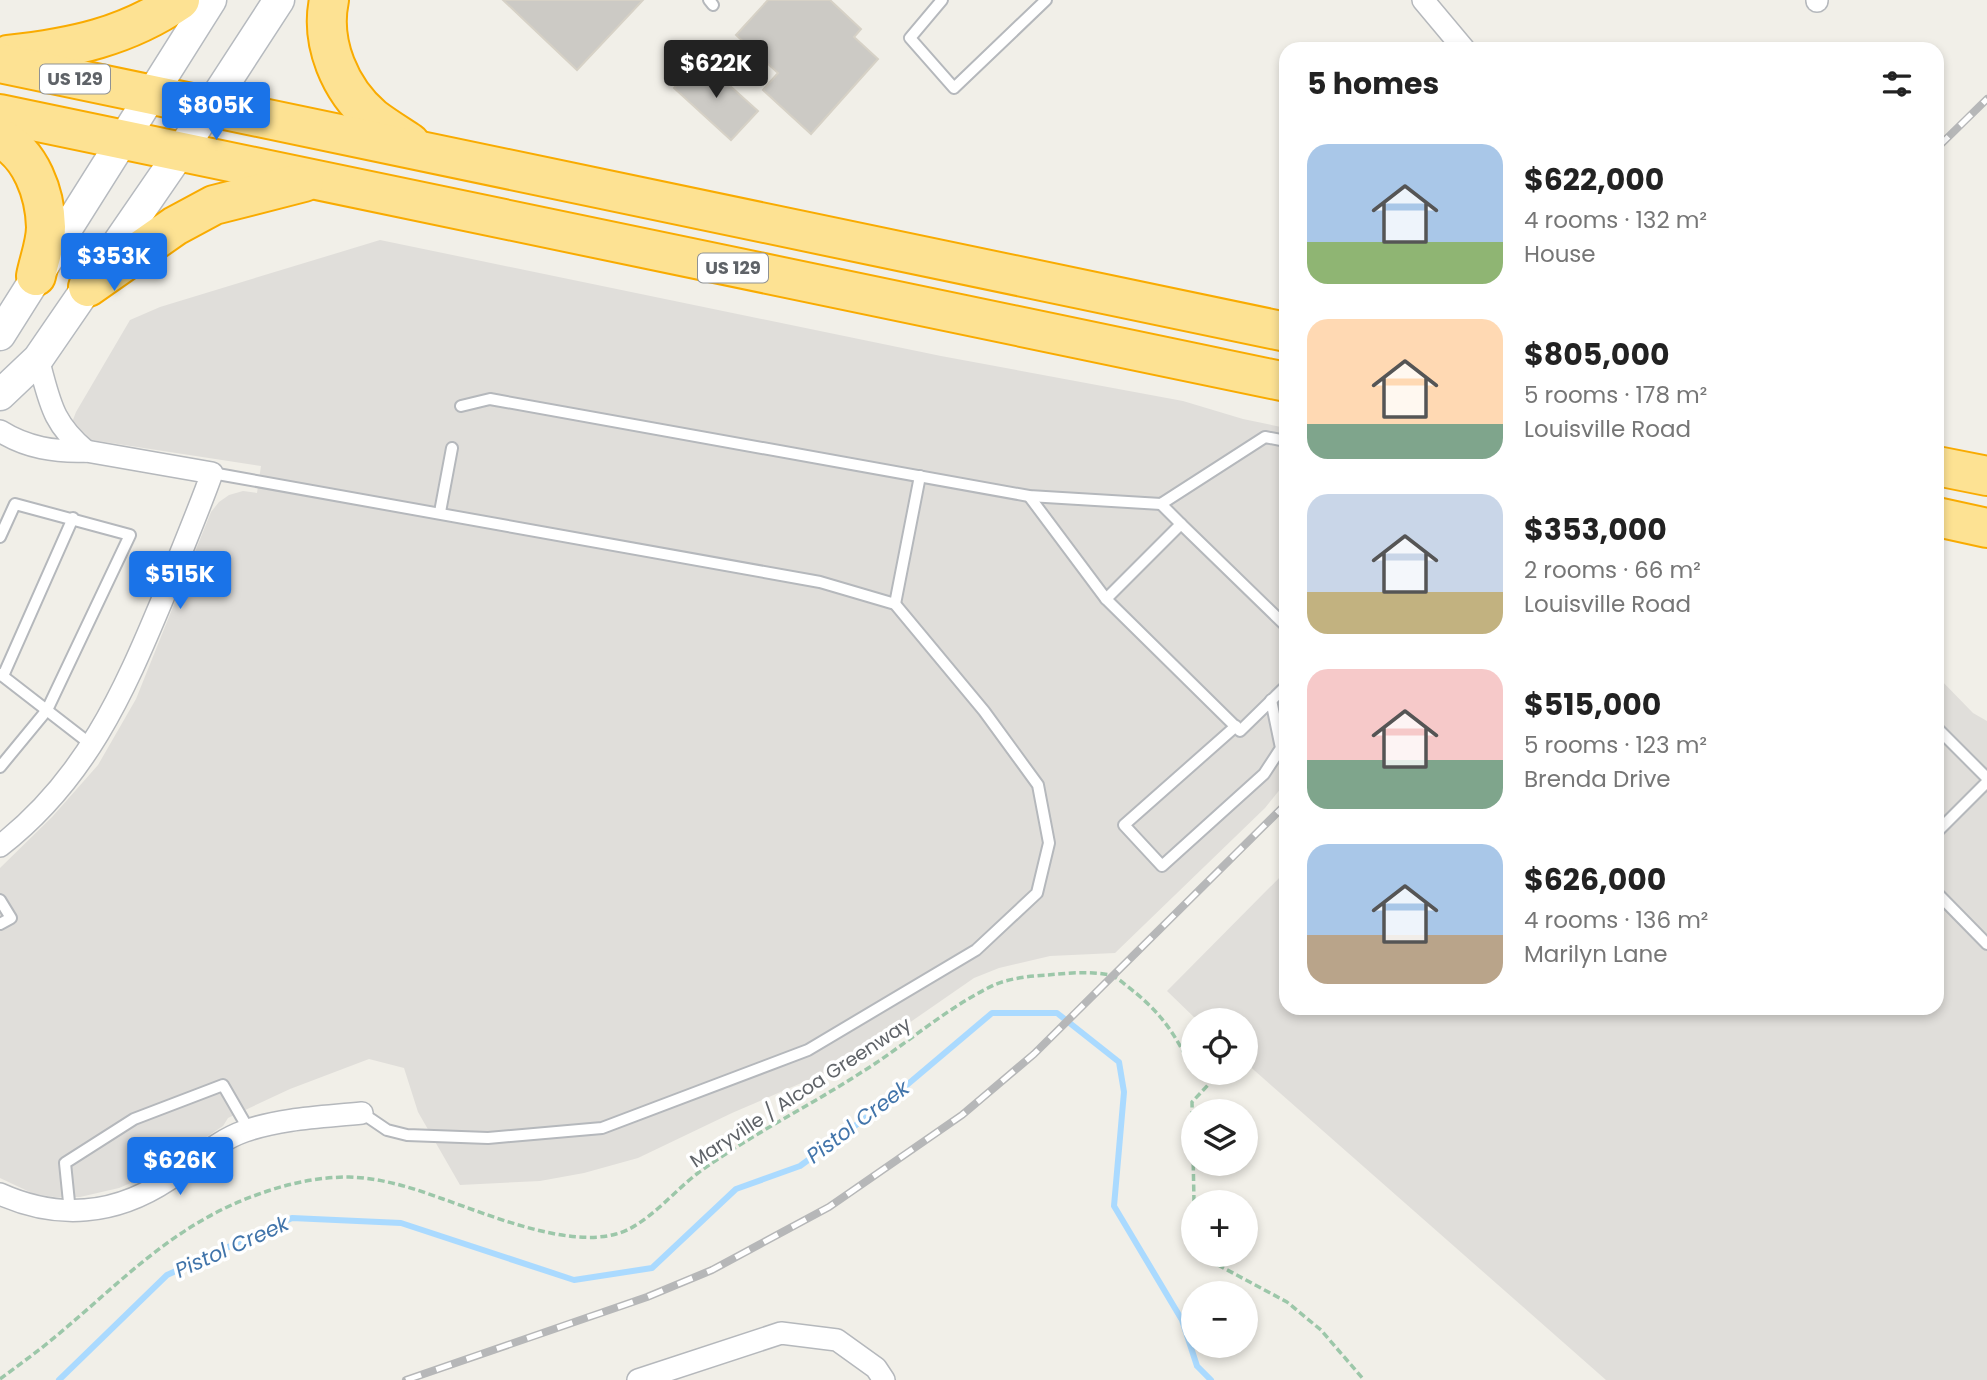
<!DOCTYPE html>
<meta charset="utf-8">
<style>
:root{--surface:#fff;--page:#f6f6f6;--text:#222;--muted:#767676;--accent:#1a73e8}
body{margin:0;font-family:Poppins,sans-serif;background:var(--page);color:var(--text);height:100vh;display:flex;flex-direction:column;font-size:26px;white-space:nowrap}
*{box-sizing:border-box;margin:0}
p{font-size:23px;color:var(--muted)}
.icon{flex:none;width:38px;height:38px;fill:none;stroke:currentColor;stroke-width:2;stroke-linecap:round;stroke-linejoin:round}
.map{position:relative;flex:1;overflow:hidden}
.side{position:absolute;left:1279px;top:42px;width:665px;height:973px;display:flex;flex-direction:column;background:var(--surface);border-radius:21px;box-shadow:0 4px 10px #0003}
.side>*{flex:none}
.controls{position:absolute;left:1181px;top:1008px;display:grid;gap:14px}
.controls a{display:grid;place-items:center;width:77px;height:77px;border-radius:50%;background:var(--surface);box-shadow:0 4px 10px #0003;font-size:35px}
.price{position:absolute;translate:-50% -60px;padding:0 16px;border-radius:7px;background:var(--accent);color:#fff;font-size:23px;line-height:46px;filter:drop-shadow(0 2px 4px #0008)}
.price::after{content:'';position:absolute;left:50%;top:42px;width:21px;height:16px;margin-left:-10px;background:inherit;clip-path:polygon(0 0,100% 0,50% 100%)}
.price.current{background:#222;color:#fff}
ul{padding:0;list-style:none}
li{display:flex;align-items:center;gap:21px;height:175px;padding:0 28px}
li span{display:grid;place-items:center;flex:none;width:196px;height:140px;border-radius:21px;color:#555}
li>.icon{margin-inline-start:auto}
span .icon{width:84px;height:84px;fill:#fffc;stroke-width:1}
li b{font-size:30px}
h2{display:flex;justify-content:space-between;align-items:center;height:84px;padding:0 28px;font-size:30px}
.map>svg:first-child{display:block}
.industrial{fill:#e0deda}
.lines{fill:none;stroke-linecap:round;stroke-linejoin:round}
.stream{stroke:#aadaff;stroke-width:6}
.building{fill:#cccac5;stroke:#d6d1c6;stroke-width:2}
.lane-casing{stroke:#b5b8bc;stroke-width:14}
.street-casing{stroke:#b5b8bc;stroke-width:24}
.secondary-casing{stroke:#b6babf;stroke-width:33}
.highway-casing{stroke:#f9ab00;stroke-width:42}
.path{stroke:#9cc7a9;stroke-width:3.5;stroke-dasharray:7 3.5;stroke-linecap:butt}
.lane{stroke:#fff;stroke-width:10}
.street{stroke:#fff;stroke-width:21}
.secondary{stroke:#fff;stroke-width:30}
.highway{stroke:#fde293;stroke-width:38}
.rail-casing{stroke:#b6b7b8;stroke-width:8}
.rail{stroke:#fff;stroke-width:5;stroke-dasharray:16;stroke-linecap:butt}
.labels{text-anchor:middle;stroke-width:7;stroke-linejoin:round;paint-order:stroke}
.shield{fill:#fff;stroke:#8f9295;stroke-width:2}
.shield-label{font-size:18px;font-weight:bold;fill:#5f6368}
.street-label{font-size:19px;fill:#5f6368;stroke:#fff}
.water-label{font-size:21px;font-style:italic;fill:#4174aa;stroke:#fff}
</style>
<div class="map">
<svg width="1987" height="1380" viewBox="0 0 1987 1380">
<rect width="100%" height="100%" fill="#f1efe8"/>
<g class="industrial">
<polygon points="380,240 941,356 1183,401 1243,419 1286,428 1286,782 1265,808 1115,953 1050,956 999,968 974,978 909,1023 836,1068 732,1113 638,1158 584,1173 540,1181 460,1185 418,1112 404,1068 369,1059 290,1089 228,1118 223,1126 145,1177 119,1188 80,1197 54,1197 34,1194 0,1178 0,868 52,817 98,765 136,699 211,512 219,502 229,495 243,491 257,493 261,466 85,439 71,425 76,412 130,320 160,307"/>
<polygon points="1937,676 1973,713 1987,721 1987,1380 1606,1380 1246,1063 1246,1020 1197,1020 1167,991 1286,871 1286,1008 1937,1008"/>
</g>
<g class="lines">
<polyline class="stream" points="59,1380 167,1275 292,1218 401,1223 574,1280 652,1268 736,1189 800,1166 882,1106 992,1013 1057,1013 1119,1062 1124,1092 1114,1206 1182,1320 1197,1366 1211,1380"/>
</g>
<g class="building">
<polygon points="503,0 643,0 577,70"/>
<polygon points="768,0 830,0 861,29 854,37 878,59 811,134 763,90 778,73 736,35"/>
<polygon points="700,59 758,111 731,140 674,88"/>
</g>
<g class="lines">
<g class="lane-casing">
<g id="lane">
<polyline points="709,0 713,5"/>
<polyline points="942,0 910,38 954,88 1046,0"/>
<polyline points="461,406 490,399 1029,496 1161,504 1265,437 1286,441"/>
<polyline points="212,473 820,582 895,604 984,711 1038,785 1049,843 1037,893 976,950 808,1050 602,1128 488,1138 407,1135 387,1130 362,1113"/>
<polyline points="1029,496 1106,599 1181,524 1161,504"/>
<polyline points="440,512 452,448"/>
<polyline points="1181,524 1286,626"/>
<polyline points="0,537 15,504 130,535 47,710 0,767"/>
<polyline points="1106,599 1240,731 1286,686"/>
<polyline points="895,604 920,476"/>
<polyline points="0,674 93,746"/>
<polyline points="3,676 73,518"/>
<polyline points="1236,726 1124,825 1162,866 1264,774 1281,748 1271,700"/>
<polyline points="1937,728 1987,778"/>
<polyline points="1937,832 1987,782"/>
<polyline points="1937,893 1987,944"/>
<polyline points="0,900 11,918 0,924"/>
<polyline points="70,1212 65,1163 134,1119 223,1085 249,1130"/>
</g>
</g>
<g class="street-casing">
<g id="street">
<polyline points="1423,0 1464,49"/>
<polyline points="1817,0 1817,1"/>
<path d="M38 359C50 401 51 422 86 451"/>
<path d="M0 431C27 448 55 452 86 451L212 473C197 515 179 556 163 598 123 694 85 780 0 846"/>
<path d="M0 1194C58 1220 115 1215 168 1180 194 1163 216 1141 245 1131 282 1118 324 1117 362 1113"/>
<polyline points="638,1380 781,1333 837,1340 876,1368 884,1380"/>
</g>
</g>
<g class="secondary-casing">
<g id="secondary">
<polyline points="0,335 211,0"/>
<polyline points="0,395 38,359 181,151 279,0"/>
</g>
</g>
<g class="highway-casing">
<g id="highway">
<path d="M329 0C320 43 340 90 373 118 385 127 398 135 410 143"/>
<path d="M8 55C72 48 126 37 180 0"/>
<polyline points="0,63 1286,332"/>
<polyline points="0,114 1286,382"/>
<path d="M0 138C31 154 45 193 46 227 46 243 39 261 36 276"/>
<polyline points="88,287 175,226 214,205 304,182"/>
<polyline points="1937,466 1987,476"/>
<polyline points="1937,517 1987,528"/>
</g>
</g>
<g class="path">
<polyline points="1194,1202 1192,1102 1209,1084 1215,1073"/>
<polyline points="1214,1255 1218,1265 1287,1302 1321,1330 1364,1380"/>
<path d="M0 1379C16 1367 33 1355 49 1342 120 1284 173 1223 262 1193 290 1183 319 1177 349 1177 382 1178 413 1188 443 1199 489 1215 567 1248 616 1234 645 1227 674 1191 698 1173 750 1135 808 1107 862 1072 907 1044 946 1008 994 985 1010 978 1031 976 1048 975 1068 973 1090 971 1110 975 1116 977 1121 981 1127 986 1154 1007 1168 1023 1184 1053L1194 1055"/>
</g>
<use href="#lane" class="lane"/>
<use href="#street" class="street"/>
<use href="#secondary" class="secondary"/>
<use href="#highway" class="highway"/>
<g class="rail-casing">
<g id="rail">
<polyline points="1937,148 1987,99"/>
<polyline points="406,1380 647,1297 712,1270 829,1207 962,1115 1034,1054 1286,804"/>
</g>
</g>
<use href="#rail" class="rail"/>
</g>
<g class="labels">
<g class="shield">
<rect x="40" y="64.5" width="70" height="29" rx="5"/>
<rect x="698" y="253.5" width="70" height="29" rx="5"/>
</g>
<g class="shield-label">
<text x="75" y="85">US 129</text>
<text x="733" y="274">US 129</text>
</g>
<g class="street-label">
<text transform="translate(800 1092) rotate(-33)" y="7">Maryville / Alcoa Greenway</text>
</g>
<g class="water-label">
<text transform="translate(858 1122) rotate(-37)" y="7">Pistol Creek</text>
<text transform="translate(232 1247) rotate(-24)" y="7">Pistol Creek</text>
</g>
</g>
</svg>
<div class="controls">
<a><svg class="icon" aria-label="locate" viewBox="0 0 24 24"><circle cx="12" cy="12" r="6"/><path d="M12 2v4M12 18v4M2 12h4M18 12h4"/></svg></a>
<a><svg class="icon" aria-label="layers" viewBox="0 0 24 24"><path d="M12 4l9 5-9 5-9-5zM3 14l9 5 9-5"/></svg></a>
<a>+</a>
<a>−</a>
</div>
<b class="price current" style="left:716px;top:100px">$622K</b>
<b class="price" style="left:216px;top:142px">$805K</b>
<b class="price" style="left:114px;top:293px">$353K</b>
<b class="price" style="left:180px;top:611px">$515K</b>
<b class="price" style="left:180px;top:1197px">$626K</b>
<section class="side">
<h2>5 homes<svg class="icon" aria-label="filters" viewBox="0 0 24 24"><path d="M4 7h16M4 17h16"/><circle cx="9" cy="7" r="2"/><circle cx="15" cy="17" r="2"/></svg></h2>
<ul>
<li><span style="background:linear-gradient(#a9c7e8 70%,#8fb573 0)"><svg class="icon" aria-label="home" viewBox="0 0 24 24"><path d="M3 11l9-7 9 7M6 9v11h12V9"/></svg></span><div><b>$622,000</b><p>4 rooms · 132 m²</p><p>House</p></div></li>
<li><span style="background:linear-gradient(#ffd9b3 75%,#7fa58c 0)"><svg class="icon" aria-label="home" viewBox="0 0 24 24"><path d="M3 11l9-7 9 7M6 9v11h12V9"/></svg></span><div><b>$805,000</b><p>5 rooms · 178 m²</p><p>Louisville Road</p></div></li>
<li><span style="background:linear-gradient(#c9d6e8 70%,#c2b280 0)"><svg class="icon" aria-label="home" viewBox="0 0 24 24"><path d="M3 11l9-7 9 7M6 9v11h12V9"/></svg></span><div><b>$353,000</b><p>2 rooms · 66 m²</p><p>Louisville Road</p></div></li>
<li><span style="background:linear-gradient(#f6c9c9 65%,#7fa58c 0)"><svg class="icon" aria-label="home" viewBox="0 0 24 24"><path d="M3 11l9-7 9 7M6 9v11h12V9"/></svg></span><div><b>$515,000</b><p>5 rooms · 123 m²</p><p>Brenda Drive</p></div></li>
<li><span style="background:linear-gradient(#a9c7e8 65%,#b9a48a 0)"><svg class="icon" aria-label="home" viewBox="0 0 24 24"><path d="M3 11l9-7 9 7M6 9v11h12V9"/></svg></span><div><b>$626,000</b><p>4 rooms · 136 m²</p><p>Marilyn Lane</p></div></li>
</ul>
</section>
</div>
